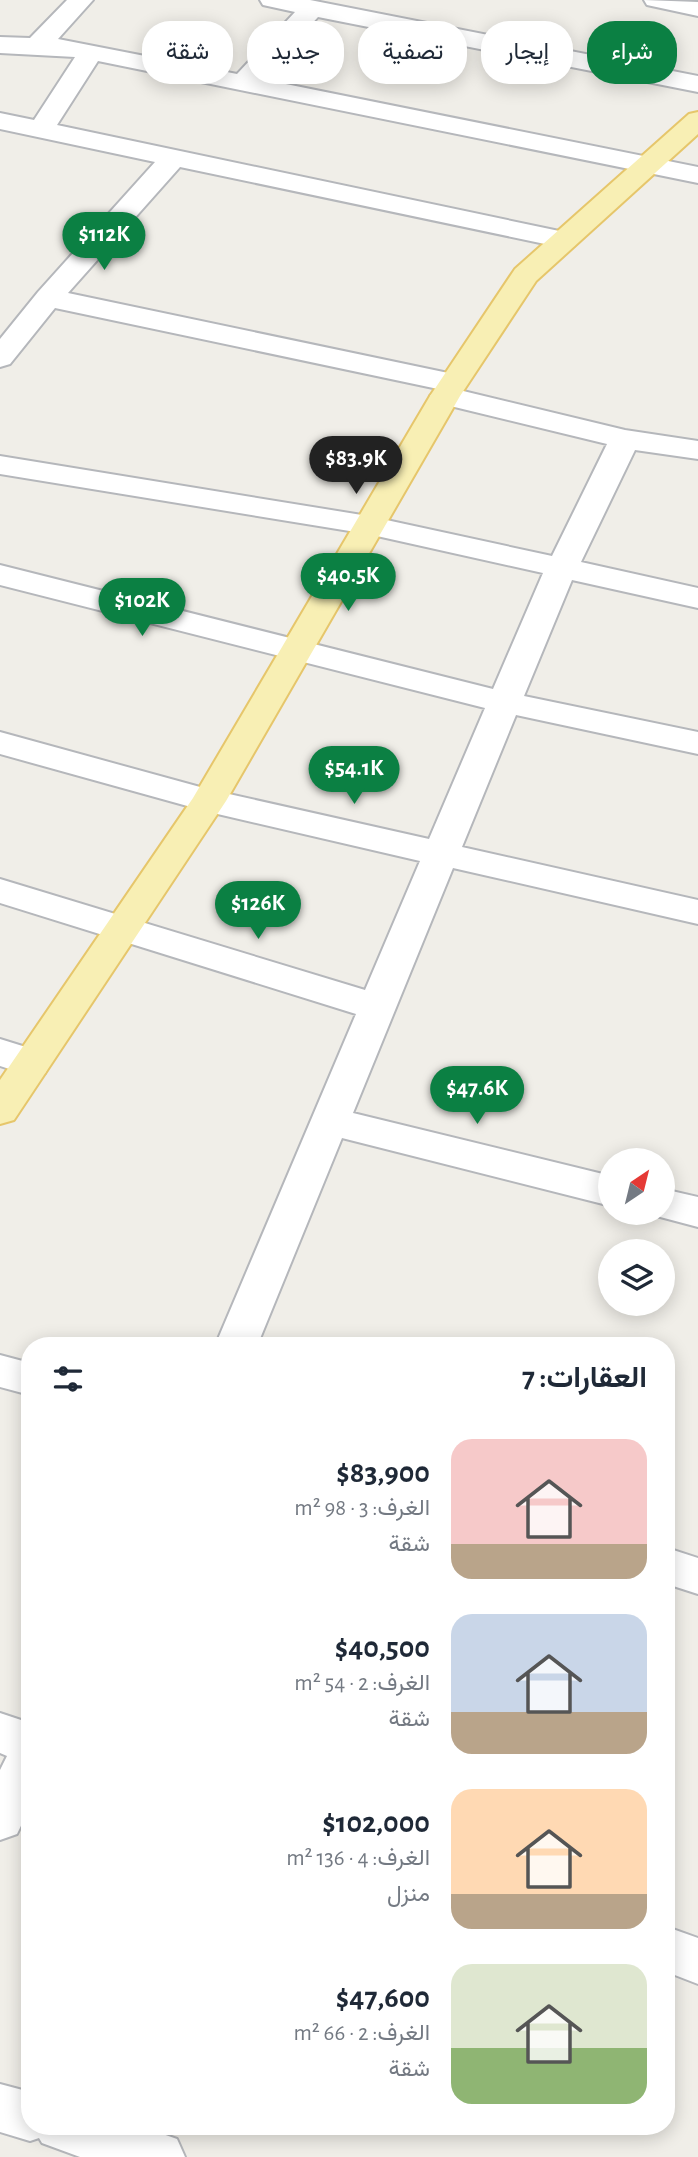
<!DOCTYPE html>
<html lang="ar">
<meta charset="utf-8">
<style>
:root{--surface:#fff;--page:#f6f6f7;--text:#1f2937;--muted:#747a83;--accent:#0b8043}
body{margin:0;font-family:"Alegreya Sans",Vazirmatn,sans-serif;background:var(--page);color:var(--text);direction:rtl;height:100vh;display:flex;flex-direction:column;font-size:26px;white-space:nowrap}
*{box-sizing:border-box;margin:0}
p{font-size:23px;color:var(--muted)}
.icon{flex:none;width:38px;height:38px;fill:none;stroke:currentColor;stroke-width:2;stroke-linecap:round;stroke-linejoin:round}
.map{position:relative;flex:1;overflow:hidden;direction:ltr}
.drawer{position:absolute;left:21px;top:1337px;width:654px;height:798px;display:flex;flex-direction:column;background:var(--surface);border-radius:28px;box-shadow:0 4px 18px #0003;direction:rtl}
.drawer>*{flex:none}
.banner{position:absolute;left:21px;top:21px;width:656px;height:63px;direction:rtl;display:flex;gap:14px}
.needle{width:46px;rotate:35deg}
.controls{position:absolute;left:598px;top:1148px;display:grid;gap:14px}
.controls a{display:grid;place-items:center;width:77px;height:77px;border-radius:50%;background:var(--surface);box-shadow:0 4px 18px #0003;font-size:35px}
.price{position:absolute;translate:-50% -60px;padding:0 16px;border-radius:24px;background:var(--accent);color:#fff;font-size:23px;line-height:46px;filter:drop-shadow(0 2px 4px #0008)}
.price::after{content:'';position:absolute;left:50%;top:42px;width:21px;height:16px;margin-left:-10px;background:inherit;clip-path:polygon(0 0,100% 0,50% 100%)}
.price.active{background:#222;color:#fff}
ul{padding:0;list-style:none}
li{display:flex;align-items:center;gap:21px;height:175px;padding:0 28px}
li span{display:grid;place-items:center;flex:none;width:196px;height:140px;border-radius:21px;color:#555}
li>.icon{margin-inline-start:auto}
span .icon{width:84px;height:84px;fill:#fffc;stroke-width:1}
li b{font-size:30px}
h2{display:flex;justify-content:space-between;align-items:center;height:84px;padding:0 28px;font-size:30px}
.tag{padding:0 24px;border-radius:28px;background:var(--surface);box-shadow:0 4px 18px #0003;font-size:24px;line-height:63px}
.tag.active{background:var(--accent);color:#fff}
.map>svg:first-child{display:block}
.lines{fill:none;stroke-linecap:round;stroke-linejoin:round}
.minor-casing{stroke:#b5b7bb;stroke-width:4}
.major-casing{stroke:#e6c66b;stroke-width:4}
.minor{fill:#fff;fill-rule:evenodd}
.major{fill:#f8efb4;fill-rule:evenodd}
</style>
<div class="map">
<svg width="698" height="2157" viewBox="0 0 698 2157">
<rect width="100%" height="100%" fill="#f0eee8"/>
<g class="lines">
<g class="minor-casing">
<g id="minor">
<polygon points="67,0 93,0 58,39 237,74 295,12 263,5 260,0 310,0 698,76 698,92 318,17 261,79 698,167 698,183 98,61 57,125 564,232 574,234 578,240 574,246 564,248 180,167 68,293 453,374 464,377 468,383 459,390 625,430 698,441 698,459 635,450 581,562 698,588 698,608 572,580 524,696 698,732 698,754 516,715 462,847 698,900 698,924 453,868 353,1113 611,1176 611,1206 342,1138 257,1346 215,1346 356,1014 0,903 0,879 365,990 420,861 209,812 0,754 0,732 211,790 429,839 485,708 0,585 0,565 493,689 543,573 368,534 0,474 0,456 368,516 552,556 607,444 434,402 430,396 438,389 55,308 10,364 0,367 0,339 38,292 155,162 0,129 0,113 34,120 75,57 0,53 0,37 30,38"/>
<polygon points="644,0 698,2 698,16 647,5"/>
<polygon points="0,1039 45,1053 50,1063 45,1073 31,1076 0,1066"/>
<polygon points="663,1189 698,1197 698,1227 649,1214 663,1213"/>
<polygon points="0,1355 30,1363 30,1395 0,1387"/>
<polygon points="667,1548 698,1558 698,1594 667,1584"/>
<polygon points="0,1713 30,1723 30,1807 17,1834 0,1840 0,1770 7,1756 0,1753"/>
<polygon points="667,1927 698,1938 698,1984 667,1972"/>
<polygon points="0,2084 30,2092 30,2126 140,2126 177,2139 185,2157 80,2157 42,2143 39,2138 30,2141 0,2132"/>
</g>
</g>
<g class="major-casing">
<polygon id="major" points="698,112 698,134 536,281 460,396 226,801 14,1120 0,1124 0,1080 193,798 430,396 515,269 689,114"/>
</g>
<use href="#minor" class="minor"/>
<use href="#major" class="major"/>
</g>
</svg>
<div class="controls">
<a><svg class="needle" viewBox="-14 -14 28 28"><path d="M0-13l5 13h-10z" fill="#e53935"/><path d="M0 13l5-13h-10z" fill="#747a83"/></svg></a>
<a><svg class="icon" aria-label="layers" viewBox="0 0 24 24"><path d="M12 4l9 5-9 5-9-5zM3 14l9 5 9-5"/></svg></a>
</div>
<b class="price" style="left:104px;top:272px">$112K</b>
<b class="price active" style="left:356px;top:496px">$83.9K</b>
<b class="price" style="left:348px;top:613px">$40.5K</b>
<b class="price" style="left:142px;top:638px">$102K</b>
<b class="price" style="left:354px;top:806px">$54.1K</b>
<b class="price" style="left:258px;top:941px">$126K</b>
<b class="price" style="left:477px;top:1126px">$47.6K</b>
<div class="banner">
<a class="tag active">شراء</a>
<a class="tag">إيجار</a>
<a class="tag">تصفية</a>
<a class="tag">جديد</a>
<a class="tag">شقة</a>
</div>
<section class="drawer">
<h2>العقارات: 7<svg class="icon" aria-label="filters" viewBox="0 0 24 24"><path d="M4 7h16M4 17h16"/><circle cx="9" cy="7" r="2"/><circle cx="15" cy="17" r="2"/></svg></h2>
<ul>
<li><span style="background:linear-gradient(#f6c9c9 75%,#b9a48a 0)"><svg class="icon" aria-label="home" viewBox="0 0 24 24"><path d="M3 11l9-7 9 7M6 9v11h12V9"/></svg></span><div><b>$83,900</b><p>الغرف: 3 · 98 m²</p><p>شقة</p></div></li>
<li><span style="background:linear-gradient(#c9d6e8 70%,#b9a48a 0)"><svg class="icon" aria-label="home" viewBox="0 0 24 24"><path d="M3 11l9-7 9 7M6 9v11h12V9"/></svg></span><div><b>$40,500</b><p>الغرف: 2 · 54 m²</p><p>شقة</p></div></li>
<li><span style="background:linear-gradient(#ffd9b3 75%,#b9a48a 0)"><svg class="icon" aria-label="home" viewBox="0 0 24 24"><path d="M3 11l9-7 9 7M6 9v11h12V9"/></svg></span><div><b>$102,000</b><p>الغرف: 4 · 136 m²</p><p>منزل</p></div></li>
<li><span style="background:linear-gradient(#dfe7d0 60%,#8fb573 0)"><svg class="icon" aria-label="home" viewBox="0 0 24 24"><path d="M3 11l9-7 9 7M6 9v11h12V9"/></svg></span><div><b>$47,600</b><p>الغرف: 2 · 66 m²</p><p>شقة</p></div></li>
</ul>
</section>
</div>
